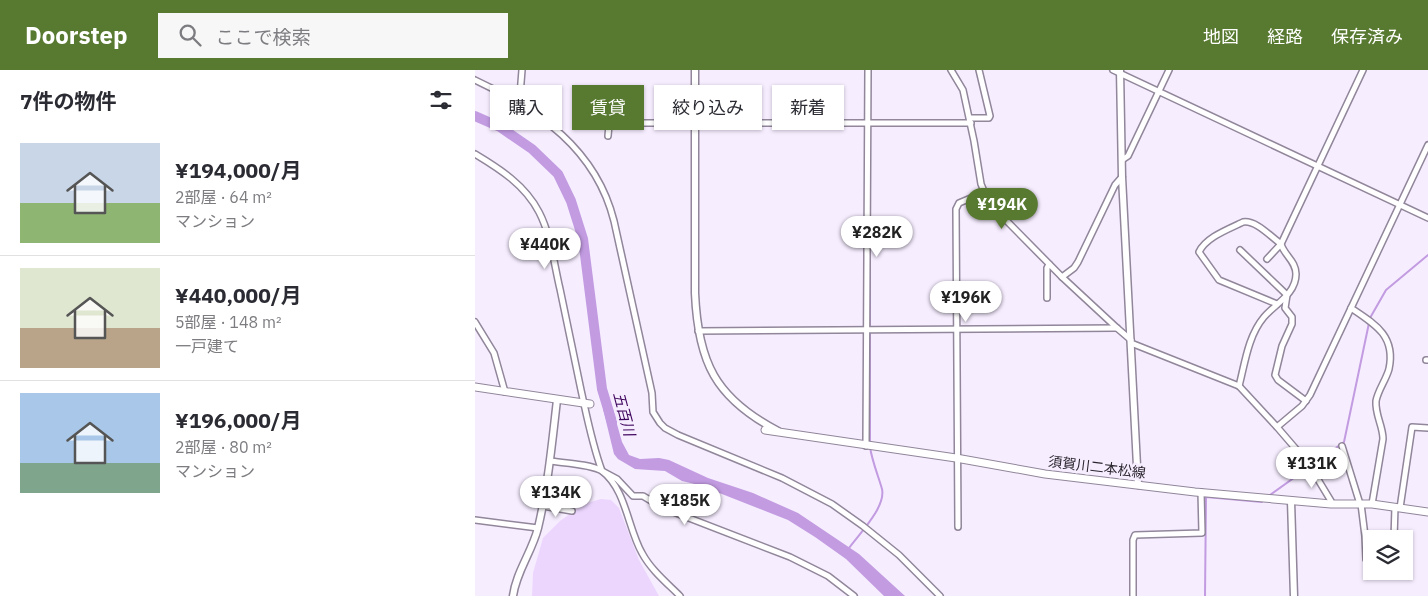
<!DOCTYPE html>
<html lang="ja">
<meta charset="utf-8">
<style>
:root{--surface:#fff;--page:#f7f7f7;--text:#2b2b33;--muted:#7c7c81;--line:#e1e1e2;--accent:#587930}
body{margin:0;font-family:"IBM Plex Sans","Noto Sans JP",sans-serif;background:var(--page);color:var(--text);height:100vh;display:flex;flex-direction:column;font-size:19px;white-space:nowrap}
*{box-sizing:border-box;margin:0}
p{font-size:16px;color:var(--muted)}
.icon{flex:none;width:28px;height:28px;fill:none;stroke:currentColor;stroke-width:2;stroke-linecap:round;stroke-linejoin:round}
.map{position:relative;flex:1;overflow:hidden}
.sheet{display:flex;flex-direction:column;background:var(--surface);width:475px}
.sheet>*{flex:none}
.top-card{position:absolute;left:15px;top:15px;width:475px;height:45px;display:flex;gap:10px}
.controls{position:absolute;left:888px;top:460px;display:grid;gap:10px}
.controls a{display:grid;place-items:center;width:50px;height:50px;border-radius:0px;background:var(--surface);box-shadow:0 1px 4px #0004;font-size:25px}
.price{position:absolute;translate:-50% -42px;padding:0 11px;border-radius:18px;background:#fff;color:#222;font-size:16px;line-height:32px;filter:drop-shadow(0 1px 2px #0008)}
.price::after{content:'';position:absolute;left:50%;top:30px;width:15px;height:11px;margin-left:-8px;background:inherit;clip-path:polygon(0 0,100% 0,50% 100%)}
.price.on{background:var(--accent);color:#fff}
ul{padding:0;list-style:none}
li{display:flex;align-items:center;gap:15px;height:125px;padding:0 20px}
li+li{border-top:1px solid var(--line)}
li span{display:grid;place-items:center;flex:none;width:140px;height:100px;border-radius:0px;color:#555}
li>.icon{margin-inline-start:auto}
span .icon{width:60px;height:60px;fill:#fffc;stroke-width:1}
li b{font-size:21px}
h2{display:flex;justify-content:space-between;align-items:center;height:60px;padding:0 20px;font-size:21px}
.pill{padding:0 18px;border-radius:0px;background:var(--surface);box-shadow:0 1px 4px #0004;font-size:18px;line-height:45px}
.pill.on{background:var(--accent);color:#fff}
header{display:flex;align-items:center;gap:30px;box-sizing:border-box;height:70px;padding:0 25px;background:var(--accent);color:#fff}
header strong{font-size:24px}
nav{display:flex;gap:28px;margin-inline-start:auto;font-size:18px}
.search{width:350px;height:45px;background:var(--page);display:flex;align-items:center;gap:12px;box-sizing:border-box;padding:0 18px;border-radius:0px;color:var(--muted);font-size:19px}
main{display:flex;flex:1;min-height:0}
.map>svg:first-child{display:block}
.green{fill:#ecd6fe}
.water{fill:#c29be1}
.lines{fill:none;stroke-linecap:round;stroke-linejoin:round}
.stream{stroke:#c29be1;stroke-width:2}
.river{stroke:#c29be1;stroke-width:10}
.minor-casing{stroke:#91869a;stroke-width:8}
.tertiary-casing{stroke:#91869a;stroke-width:9}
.secondary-casing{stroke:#91869a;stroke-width:9}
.minor{stroke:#fff;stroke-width:5}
.tertiary{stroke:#fff;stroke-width:6}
.secondary{stroke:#fff;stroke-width:7}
.labels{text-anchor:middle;stroke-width:5;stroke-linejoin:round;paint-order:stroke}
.street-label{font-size:14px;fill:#2b262e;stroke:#f6edff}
.water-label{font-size:15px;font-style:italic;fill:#3e055c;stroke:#f6edff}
</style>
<header>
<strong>Doorstep</strong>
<div class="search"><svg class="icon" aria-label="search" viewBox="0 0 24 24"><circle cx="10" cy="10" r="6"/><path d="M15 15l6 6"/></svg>ここで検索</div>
<nav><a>地図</a><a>経路</a><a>保存済み</a></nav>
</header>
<main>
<section class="sheet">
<h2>7件の物件<svg class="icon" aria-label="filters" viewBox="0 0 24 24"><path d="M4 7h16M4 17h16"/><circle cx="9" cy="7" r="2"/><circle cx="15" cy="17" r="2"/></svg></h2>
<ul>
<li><span style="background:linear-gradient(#c9d6e8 60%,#8fb573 0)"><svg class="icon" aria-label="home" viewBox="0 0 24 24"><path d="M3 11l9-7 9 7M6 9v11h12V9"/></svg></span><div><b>¥194,000/月</b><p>2部屋 · 64 m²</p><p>マンション</p></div></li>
<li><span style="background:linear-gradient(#dfe7d0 60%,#b9a48a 0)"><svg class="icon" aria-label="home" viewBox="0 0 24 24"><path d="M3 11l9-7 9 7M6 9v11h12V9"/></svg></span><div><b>¥440,000/月</b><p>5部屋 · 148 m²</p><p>一戸建て</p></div></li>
<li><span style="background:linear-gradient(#a9c7e8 70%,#7fa58c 0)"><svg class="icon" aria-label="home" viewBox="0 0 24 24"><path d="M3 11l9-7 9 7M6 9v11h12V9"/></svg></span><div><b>¥196,000/月</b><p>2部屋 · 80 m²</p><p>マンション</p></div></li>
</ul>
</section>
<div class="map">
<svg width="953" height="526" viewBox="0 0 953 526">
<rect width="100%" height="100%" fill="#f6edff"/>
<polygon class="green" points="126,429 136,430 144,438 164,490 184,526 57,526 58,503 68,468 85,451 109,434"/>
<polygon class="water" points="128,339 138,340 147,372 154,385 165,389 184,388 194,390 233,408 278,423 323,443 384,484 430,526 409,526 371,489 340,467 313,450 224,415 207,411 190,401 160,399 143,389 139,384"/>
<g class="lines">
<g class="stream">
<polyline points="395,157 395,373"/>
<polyline points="895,248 911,220 953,185"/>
<polyline points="795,425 869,372 894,253"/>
<path d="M374 478C385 463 411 437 407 419 403 405 397 391 395 377"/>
<polyline points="730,526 731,427 787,432"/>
</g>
<polyline class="river" points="0,46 25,57 57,79 83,104 96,131 108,169 127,319 137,352"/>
<g class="minor-casing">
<g id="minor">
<polyline points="476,0 488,20 499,71 506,114 514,133 587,207 642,258 656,270"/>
<polyline points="638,0 953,148"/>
<path d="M0 10C64 40 121 79 139 151L177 323 178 342 185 353 190 358 203 365 307 408 357 434 388 456 424 485 465 526"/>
<polyline points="42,31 45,25 47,0"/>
<polyline points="48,35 52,33 82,28"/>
<polyline points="495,48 514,48 515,46 504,0"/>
<polyline points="133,66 134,55 138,53 496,53"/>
<path d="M0 84C25 99 50 115 64 142 76 165 79 194 85 219 92 253 99 286 106 320 112 347 117 374 127 401L142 409 158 426H168L188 438 315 487 353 506 379 526"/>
<polyline points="647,90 653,86 694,0"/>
<polyline points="765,180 812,225 810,238 817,247 817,254 807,276 800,305 803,310 831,331"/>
<path d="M792 189 806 174C795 166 781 150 768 152 754 159 731 167 724 182L744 210 802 234"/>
<polyline points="587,207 599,198 603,192 640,115 647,107"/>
<polyline points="572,228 572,198 574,194"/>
<path d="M876 238C900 254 921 266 914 299 911 310 903 320 901 331 900 345 908 356 908 369L897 434"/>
<polyline points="0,252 19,283 30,322"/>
<polyline points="223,261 642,258"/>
<polyline points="656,273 764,316 802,357 833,393 856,431 856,434"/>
<polyline points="951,290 953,290"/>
<path d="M764 316C770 293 773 266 789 247 800 234 821 224 821 204 821 191 809 185 806 174L888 0"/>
<polyline points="802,357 827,336 835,325 953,75"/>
<polyline points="391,376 393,0"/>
<polyline points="867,376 885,434"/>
<path d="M75 391C88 393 116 394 127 401 151 419 153 459 167 483 176 500 192 513 205 526"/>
<polyline points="886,434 890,466 891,489"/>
<polyline points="68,436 97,441"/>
<polyline points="925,438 937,357 953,358"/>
<polyline points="0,450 63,458"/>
<polyline points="483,457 481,139 484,133 508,123"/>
<polyline points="919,469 920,437"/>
<polyline points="658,526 658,470 660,465 727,463 726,422"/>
</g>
</g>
<g class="tertiary-casing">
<g id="tertiary">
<path d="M220 0V223C223 292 240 328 303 361"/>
<polyline points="645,0 647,107 663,415"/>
<polyline points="816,431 819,526"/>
<path d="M38 526C41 502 57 482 63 458 73 416 77 373 82 330"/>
</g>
</g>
<g class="secondary-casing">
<g id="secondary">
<polyline points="0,317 115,334"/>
<polyline points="290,360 481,388 570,404 720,422 856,434 897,434 953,442"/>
</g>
</g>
<use href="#minor" class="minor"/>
<use href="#tertiary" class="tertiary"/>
<use href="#secondary" class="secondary"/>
</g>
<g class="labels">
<g class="street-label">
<text transform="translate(622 397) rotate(7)" y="5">須賀川二本松線</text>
</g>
<g class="water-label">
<text transform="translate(149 344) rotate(75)" y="5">五百川</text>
</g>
</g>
</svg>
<div class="controls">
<a><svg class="icon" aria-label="layers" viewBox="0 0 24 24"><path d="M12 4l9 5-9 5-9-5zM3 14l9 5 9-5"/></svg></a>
</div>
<b class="price on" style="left:527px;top:160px">¥194K</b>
<b class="price" style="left:402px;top:188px">¥282K</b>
<b class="price" style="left:70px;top:200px">¥440K</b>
<b class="price" style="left:491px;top:253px">¥196K</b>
<b class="price" style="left:837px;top:419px">¥131K</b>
<b class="price" style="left:81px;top:448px">¥134K</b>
<b class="price" style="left:210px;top:456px">¥185K</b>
<div class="top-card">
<a class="pill">購入</a>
<a class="pill on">賃貸</a>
<a class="pill">絞り込み</a>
<a class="pill">新着</a>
</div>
</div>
</main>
